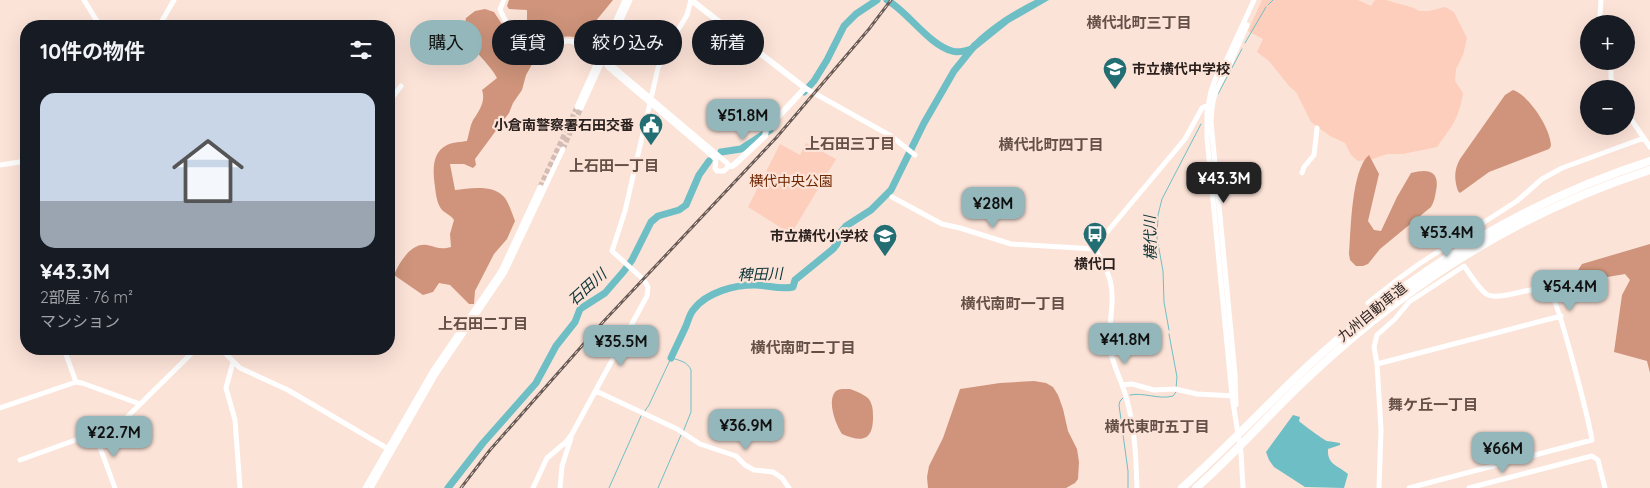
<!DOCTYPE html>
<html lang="ja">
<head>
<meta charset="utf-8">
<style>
	:root { --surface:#171b24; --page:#242831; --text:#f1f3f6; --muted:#9ea1a6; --accent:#94b7bb }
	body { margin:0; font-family:Quicksand,"Noto Sans JP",sans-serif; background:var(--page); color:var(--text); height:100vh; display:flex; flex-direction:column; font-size:19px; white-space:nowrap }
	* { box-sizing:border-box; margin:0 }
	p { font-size:16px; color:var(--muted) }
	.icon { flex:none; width:28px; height:28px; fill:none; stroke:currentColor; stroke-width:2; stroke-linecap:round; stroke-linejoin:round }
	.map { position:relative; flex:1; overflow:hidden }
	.sheet { position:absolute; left:20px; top:20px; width:375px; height:335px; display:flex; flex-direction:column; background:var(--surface); border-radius:20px; box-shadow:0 5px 20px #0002 }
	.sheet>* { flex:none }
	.top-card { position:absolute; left:410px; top:20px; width:475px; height:45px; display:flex; gap:10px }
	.controls { position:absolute; left:1580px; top:15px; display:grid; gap:10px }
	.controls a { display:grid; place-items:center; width:55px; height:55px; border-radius:50%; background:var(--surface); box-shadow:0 5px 20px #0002; font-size:25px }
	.price { position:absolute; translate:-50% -42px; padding:0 11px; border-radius:10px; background:var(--accent); color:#111; font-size:16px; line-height:32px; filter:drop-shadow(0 1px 2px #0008) }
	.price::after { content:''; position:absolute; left:50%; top:30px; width:15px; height:11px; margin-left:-8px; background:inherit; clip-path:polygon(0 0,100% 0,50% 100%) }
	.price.current { background:#222; color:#fff }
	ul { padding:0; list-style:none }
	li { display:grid; align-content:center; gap:10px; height:265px; padding:0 20px }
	li span { display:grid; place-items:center; height:155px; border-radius:15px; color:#555 }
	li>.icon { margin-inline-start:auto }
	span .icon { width:90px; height:90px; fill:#fffc; stroke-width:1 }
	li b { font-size:21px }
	h2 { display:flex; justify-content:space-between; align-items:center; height:60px; padding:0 20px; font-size:21px }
	.chip { padding:0 18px; border-radius:22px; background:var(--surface); box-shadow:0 5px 20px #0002; font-size:18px; line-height:45px }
	.chip.current { background:var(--accent); color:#111 }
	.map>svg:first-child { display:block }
	.green { fill:#fdcebb }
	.forest { fill:#cf947b }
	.water { fill:#6ebfc5 }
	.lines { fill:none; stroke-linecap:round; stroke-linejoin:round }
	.stream { stroke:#6ebfc5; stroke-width:1 }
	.river { stroke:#6ebfc5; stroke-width:7 }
	.minor-tunnel { stroke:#d2bcb3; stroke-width:5; stroke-dasharray:5 2.5; stroke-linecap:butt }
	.minor { stroke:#fff; stroke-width:5 }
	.major { stroke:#fff; stroke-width:6 }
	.highway { stroke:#fff; stroke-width:8 }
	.rail-casing { stroke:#695b56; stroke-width:3 }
	.rail { stroke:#fce3d8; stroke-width:1; stroke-dasharray:4; stroke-linecap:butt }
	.labels { text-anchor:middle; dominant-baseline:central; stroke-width:4.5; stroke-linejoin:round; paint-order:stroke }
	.poi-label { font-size:14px; font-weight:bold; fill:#2a211e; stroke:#fce3d8; text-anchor:end }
	.park-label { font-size:14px; fill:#6e2700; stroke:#fce3d8 }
	.street-label { font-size:14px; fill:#2a211e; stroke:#fce3d8 }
	.neighbourhood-label { font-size:15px; font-weight:bold; fill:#655047; stroke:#fce3d8 }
	.water-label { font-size:15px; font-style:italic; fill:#0b3437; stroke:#fce3d8 }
</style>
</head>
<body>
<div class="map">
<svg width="1650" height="488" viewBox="0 0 1650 488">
	<rect width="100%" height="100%" fill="#fce3d8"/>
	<path class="green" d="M1262,0H1358L1371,6L1375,0H1386L1414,8L1419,11H1429L1445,7L1454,12L1467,38L1463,55L1456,69L1455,81L1463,93C1459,119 1452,126 1437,147L1403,154H1387L1370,160L1358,161L1351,155L1345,143L1330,136L1311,122L1296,92L1289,86L1269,61L1257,52L1263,39L1248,31Z
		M806,143L836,159L791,234L748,207L780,144L800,155Z"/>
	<path class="forest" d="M509,0H613L595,22L587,40C560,32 562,39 538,46L527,39L523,31L527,21V10L509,9L507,6Z
		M485,9L494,12L513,41L509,53L518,56H533L535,59L526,75L522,90L513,103L509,113L475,159L476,165L473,168L464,164H450L455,190C470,188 495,184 505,198C509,204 512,213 515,221L507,239L494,254L475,291L474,304H469L450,285L439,283L433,292L423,295L394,275C399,263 411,242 427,245C436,247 441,250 451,247L450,234L454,220C451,215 446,214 442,210C437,204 436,195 435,187C433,172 431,153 447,145C453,142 461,142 467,141C469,134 470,126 473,120C479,111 486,101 482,90L497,78C490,64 469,47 465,34C464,29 465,23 466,18L475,11Z
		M1513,90C1529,95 1551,129 1551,146L1549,149L1489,172L1460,193L1458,191C1454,179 1454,170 1460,159L1505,95Z
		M1369,155L1379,174L1368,221L1374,230L1381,231L1397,197L1411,173C1429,168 1440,171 1436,191C1435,197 1434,202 1431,207L1380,249L1368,264L1363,266H1356L1350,260L1349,254C1351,231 1351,170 1369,155Z
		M1650,244V373L1647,361L1614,352L1622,295L1630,280L1625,274L1584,281L1577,277L1578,270L1582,264Z
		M1034,381L1046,383L1053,387L1058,395L1063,409L1068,431L1077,449L1079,462L1078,479L1075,483L1066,488H928L927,477L929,466L943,438L960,389L1000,383Z
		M850,389C856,391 863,394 868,398C873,404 873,411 873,417C873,442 861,442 842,434C836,425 827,402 835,392C838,388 846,389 850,389Z"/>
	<path class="water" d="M1035,0H1049L1009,23L973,52L968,51L967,49C986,28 1009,13 1035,0Z
		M1293,415L1300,417L1299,421C1302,424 1324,440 1327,441C1332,442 1336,442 1340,443V445L1328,449C1327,465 1338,465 1348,474L1344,488L1305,487L1274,467L1269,460L1266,452Z"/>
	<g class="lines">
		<path class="stream" d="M1268,5L1273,0
			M1245,43L1266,7
			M1218,94L1242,49
			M1169,330L1164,302L1163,271L1157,238L1158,215L1162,199L1201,124
			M1169,334L1177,377L1176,388
			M1130,395C1144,392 1159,400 1173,396L1176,392
			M1123,398L1120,401L1119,405L1128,471V488
			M644,412L649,405L671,358C679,360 688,362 691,370V412L683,432
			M609,488L641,416
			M658,488L681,435"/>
		<path class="river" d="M887,0C908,12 928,44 952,51C958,53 965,51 971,49
			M804,92L814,81L827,60L844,26L856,14L877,0
			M721,152L741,149L770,130
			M671,358C676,347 681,337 686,326C688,321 690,313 694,309C707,292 735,285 754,285C768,285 780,290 793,287L795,280L833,249L837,244L841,232L846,226L871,210L891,190L924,123L954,71L975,45
			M448,488L483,443L536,383L556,346L575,322L580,309L605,293L624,271L632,260L651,222L658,216L679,210L686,205L699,175L709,161"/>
		<path class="minor-tunnel" d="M563,149L581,108
			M540,187L577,107"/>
		<path class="minor" d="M84,0L100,26
			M504,0L500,9C504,22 530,58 545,52C556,48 560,38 574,42L610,64L727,163L728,167L724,171H717L715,168L716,159L608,67L603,59
			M1601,0L1600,15L1602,24
			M159,26L174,0
			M1611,61V78L1615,89
			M805,88L891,136L915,155
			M389,102L401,86
			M577,107L625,0
			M581,108L630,0
			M1626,112L1650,147
			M0,165L26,161
			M1302,173L1304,167L1314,155L1317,128
			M892,197L942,224L960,228L1011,244L1095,249
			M1095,249C1101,259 1107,269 1110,280C1116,302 1107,327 1110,349C1113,366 1122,381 1126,397C1135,427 1136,457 1137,488
			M1095,249L1102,238L1185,139L1202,108L1208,105
			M1368,303L1397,280L1419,264L1517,201L1542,179L1562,168L1644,138
			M64,349L76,382
			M221,349L240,368L288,390L390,450
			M233,362L226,388L235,420L240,488
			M1377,364L1561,316
			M1122,385L1132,384L1154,390L1175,389L1197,394L1235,396
			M596,391L677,429L700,444L736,456L745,465L754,470L773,472L782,478L789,488
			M1236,405L1235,374L1211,122C1212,92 1218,87 1231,62C1236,50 1242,37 1247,25
			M0,408L76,382L82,383L140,404
			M95,434L115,488
			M20,460L120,424L196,349
			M365,488L432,372L501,271L540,187
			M371,488L436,374L505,272L563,149
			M533,488L547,458L566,442L572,434L647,296L648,287L644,280L612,251L625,211L658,68L666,50L687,15L691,0
			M560,488L562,466L571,438
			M1243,488L1241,453L1232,396L1207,138V112L1211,91L1216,77L1226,61L1254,0
			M1379,488L1381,430L1377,364L1374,347L1377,335L1395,319L1409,302L1464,266C1470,274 1480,291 1488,295C1503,301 1537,283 1549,291C1558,297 1589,422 1592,440L1409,488
			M1469,488L1592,456L1598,460L1605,488"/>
		<path class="major" d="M691,0L805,88L766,130L765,136L735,164L732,166H728"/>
		<path class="highway" d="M1182,488C1226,449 1266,405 1309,365C1408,274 1522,202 1650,161
			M1196,488C1238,451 1274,408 1315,371C1414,279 1521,212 1650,170"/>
		<defs>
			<path id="rail" d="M461,488L490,450L603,322L776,138L869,29L891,0"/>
		</defs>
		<use href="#rail" class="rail-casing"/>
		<use href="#rail" class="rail"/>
	</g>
	<defs>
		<symbol id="school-pin" viewBox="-11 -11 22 30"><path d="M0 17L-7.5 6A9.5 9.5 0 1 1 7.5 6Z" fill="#236e73" stroke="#fce3d8"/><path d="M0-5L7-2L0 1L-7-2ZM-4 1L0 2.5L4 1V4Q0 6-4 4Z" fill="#fff"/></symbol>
		<symbol id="civic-pin" viewBox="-11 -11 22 30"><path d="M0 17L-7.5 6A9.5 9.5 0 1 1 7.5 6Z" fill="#236e73" stroke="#fce3d8"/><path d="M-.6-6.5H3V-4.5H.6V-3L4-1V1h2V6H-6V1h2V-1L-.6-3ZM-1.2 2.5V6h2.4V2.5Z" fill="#fff"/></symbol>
		<symbol id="bus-pin" viewBox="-11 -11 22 30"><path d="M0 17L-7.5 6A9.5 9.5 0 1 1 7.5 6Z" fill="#236e73" stroke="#fce3d8"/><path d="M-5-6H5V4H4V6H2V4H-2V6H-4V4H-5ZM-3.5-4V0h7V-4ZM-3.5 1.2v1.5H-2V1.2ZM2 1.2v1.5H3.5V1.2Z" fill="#fff"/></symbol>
	</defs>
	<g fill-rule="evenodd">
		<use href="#school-pin" x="1101" y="55" width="28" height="38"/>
		<use href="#civic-pin" x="637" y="111" width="28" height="38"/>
		<use href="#bus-pin" x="1081" y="220" width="28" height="38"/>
		<use href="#school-pin" x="871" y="222" width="28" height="38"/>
	</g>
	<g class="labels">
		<g class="poi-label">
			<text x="1132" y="69" text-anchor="start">市立横代中学校</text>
			<text x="634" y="125">小倉南警察署石田交番</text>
			<text x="868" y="236">市立横代小学校</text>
			<text x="1095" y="264" text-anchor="middle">横代口</text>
		</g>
		<g class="park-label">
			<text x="791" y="181">横代中央公園</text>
		</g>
		<g class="street-label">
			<text transform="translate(1372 312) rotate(-39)">九州自動車道</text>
		</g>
		<g class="neighbourhood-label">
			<text x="1139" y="22">横代北町三丁目</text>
			<text x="850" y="143">上石田三丁目</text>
			<text x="1051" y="144">横代北町四丁目</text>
			<text x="614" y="165">上石田一丁目</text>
			<text x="1013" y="303">横代南町一丁目</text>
			<text x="483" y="323">上石田二丁目</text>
			<text x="803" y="347">横代南町二丁目</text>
			<text x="1433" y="404">舞ケ丘一丁目</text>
			<text x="1157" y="426">横代東町五丁目</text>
		</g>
		<g class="water-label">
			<text transform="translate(1150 238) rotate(-91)">横代川</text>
			<text transform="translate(760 274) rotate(-2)">稗田川</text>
			<text transform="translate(587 287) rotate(-42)">石田川</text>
		</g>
	</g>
</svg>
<div class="controls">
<a>+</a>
<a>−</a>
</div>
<b class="price" style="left:743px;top:141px">¥51.8M</b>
<b class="price current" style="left:1224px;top:204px">¥43.3M</b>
<b class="price" style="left:993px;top:229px">¥28M</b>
<b class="price" style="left:1447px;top:258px">¥53.4M</b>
<b class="price" style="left:1570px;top:312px">¥54.4M</b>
<b class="price" style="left:1125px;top:365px">¥41.8M</b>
<b class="price" style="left:621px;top:367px">¥35.5M</b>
<b class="price" style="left:746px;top:451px">¥36.9M</b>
<b class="price" style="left:114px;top:458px">¥22.7M</b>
<b class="price" style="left:1503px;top:474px">¥66M</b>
<div class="top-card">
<a class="chip current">購入</a>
<a class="chip">賃貸</a>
<a class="chip">絞り込み</a>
<a class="chip">新着</a>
</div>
<section class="sheet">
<h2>10件の物件<svg class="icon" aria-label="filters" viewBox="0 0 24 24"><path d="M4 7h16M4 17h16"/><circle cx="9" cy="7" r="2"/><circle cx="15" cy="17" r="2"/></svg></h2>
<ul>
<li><span style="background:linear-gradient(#c9d6e8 70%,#9aa5b1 0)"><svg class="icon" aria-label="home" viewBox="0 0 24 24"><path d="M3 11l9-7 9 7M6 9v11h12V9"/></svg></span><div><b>¥43.3M</b><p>2部屋 · 76 m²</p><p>マンション</p></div></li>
</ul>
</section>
</div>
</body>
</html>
